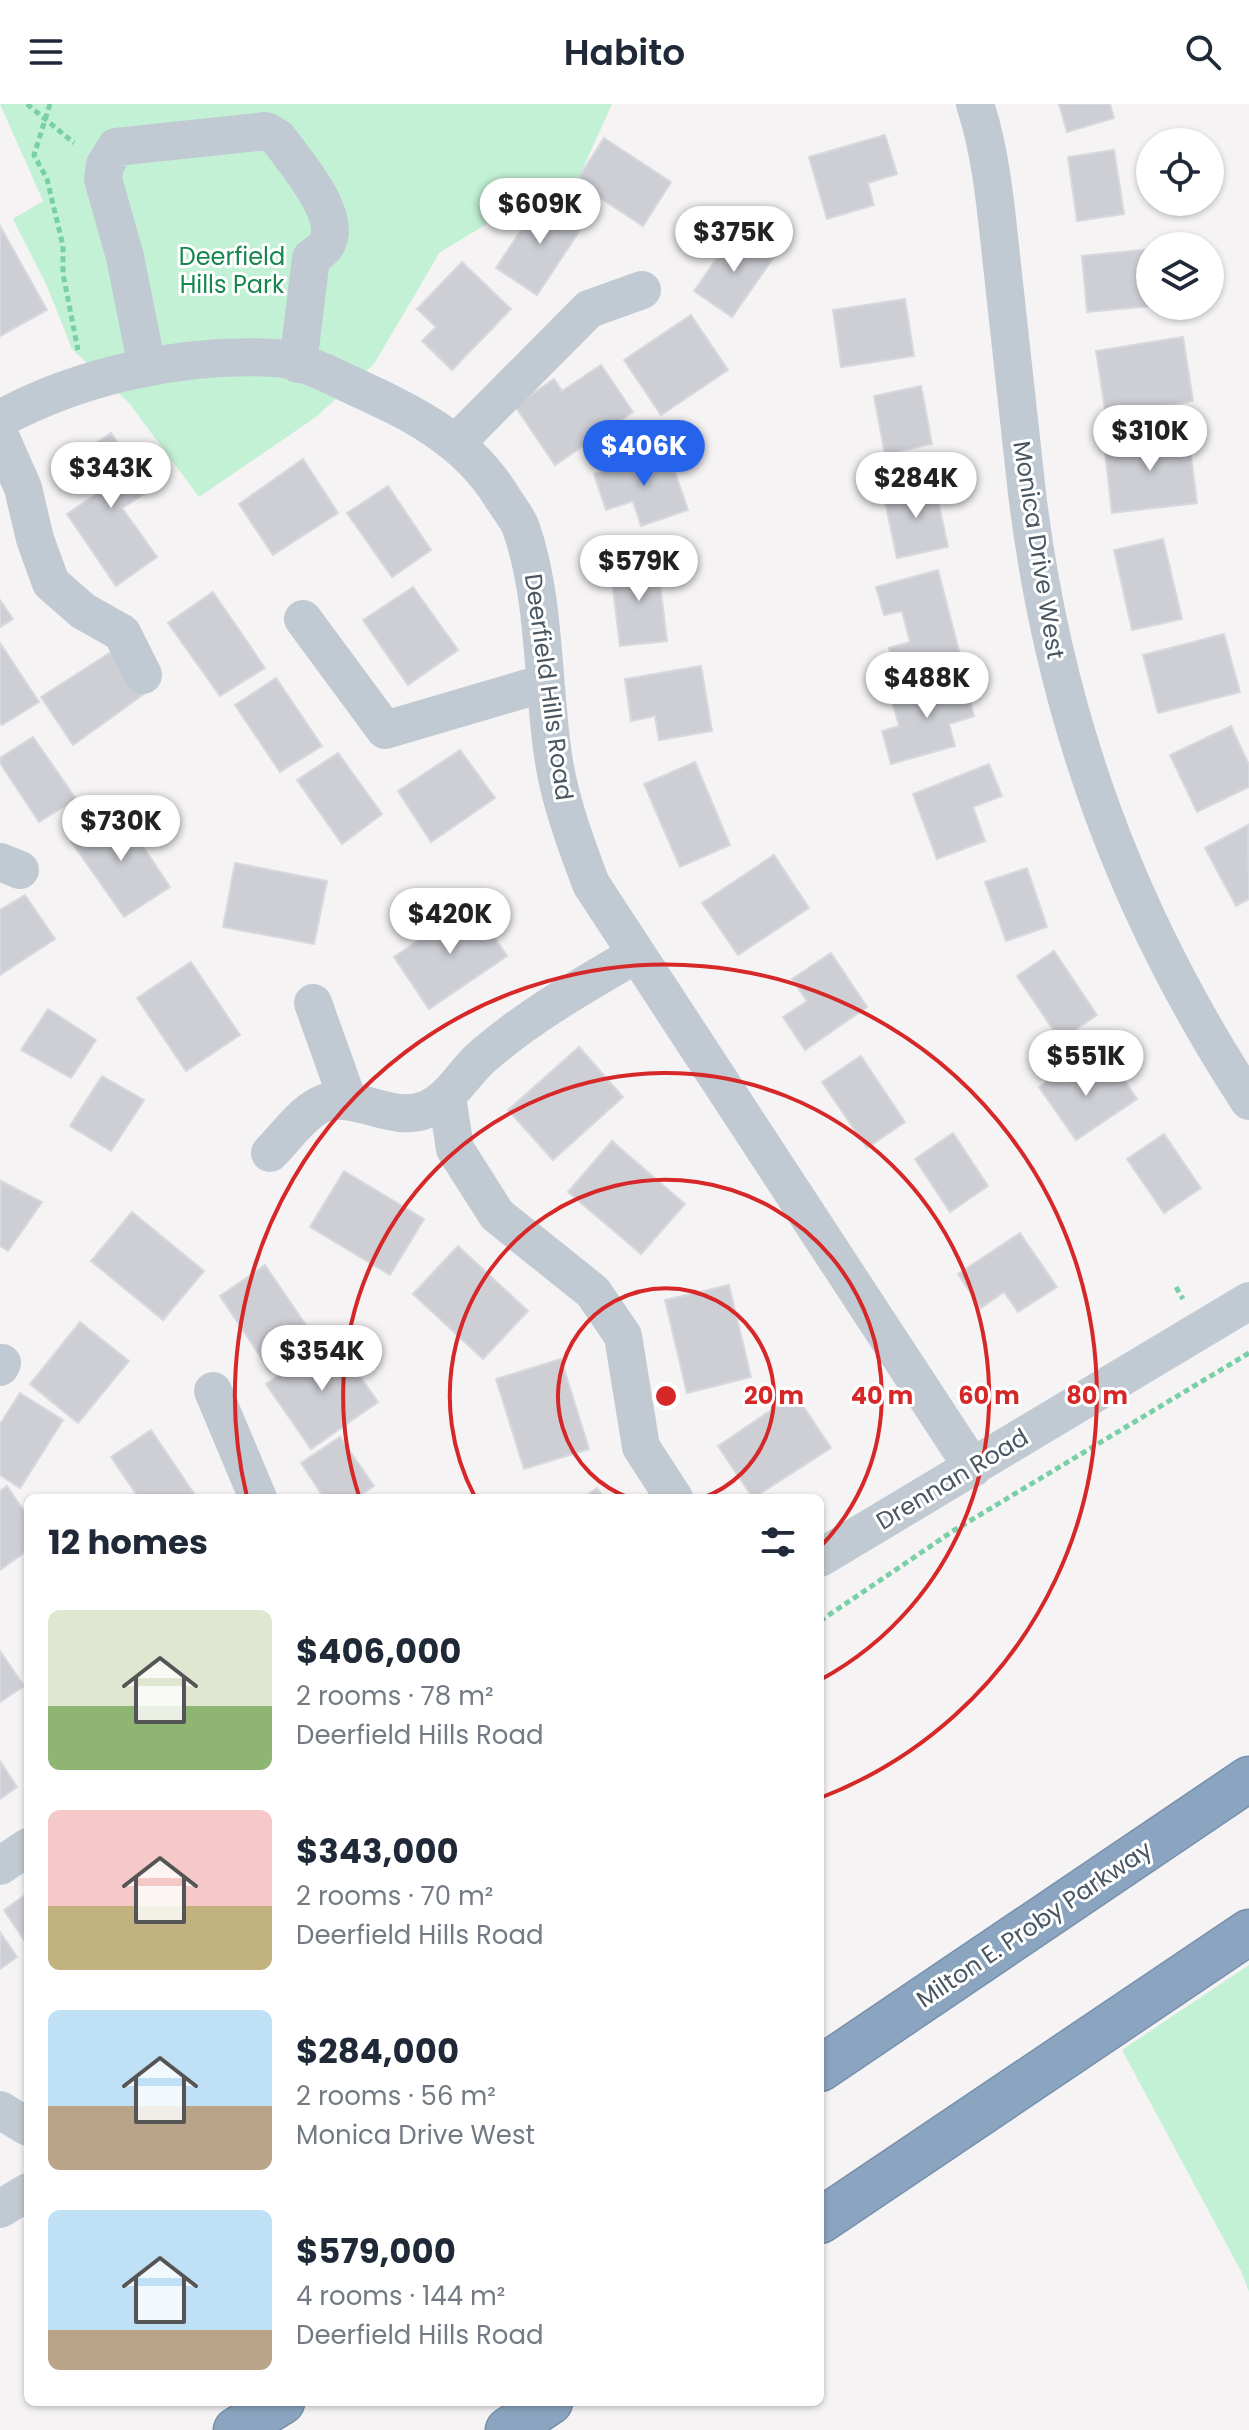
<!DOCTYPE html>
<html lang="en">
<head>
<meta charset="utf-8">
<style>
	:root { --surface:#fff; --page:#f2f2f3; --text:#1f2937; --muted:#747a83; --accent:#2563eb }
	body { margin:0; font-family:Poppins,sans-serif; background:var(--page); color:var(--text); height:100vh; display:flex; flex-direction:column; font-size:30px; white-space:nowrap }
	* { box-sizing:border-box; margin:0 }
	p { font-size:26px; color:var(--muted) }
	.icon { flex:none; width:44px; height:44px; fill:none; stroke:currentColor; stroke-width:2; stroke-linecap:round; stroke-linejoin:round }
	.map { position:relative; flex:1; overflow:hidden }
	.side { position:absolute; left:24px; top:1390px; width:800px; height:912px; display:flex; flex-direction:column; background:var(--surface); border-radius:12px; box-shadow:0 2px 6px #0004 }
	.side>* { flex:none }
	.controls { position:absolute; left:1136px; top:24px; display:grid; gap:16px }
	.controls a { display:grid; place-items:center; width:88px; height:88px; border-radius:50%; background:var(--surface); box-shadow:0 2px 6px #0004; font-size:40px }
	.price { position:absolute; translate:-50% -68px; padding:0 18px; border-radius:28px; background:#fff; color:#222; font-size:26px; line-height:52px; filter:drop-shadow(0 2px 4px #0008) }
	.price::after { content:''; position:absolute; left:50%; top:48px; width:24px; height:18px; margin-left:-12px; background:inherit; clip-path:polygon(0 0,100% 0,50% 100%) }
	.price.current { background:var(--accent); color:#fff }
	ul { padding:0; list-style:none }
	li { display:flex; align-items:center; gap:24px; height:200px; padding:0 24px }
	li span { display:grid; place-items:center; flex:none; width:224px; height:160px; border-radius:12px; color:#555 }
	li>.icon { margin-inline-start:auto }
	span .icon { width:96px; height:96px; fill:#fffc; stroke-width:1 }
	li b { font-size:34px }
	h2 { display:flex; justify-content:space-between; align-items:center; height:96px; padding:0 24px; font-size:34px }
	header { display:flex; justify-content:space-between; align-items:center; height:104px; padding:0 24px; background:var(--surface); font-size:36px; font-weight:600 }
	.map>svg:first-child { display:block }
	.green { fill:#c3f1d5 }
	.building { fill:#cdcfd5; stroke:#d7d9de; stroke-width:2 }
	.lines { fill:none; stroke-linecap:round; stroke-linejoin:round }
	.highway-casing { stroke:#7690ad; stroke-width:47 }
	.path { stroke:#7ad0a6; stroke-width:5; stroke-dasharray:6 4; stroke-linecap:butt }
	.minor { stroke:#c1cad2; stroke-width:38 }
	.highway { stroke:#8ba5c1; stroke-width:44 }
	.ring { fill:none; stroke:#d62828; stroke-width:4 }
	.labels { text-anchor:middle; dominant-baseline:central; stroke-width:6; stroke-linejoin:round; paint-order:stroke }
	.park-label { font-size:24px; fill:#17864f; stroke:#fff }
	.street-label { font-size:24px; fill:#4a5661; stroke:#fff }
	.centre { fill:#d62828; stroke:#fff; stroke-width:4 }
	.ring-label { font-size:24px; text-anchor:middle; font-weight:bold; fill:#d62828; stroke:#fff; stroke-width:6; stroke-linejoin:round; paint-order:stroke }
</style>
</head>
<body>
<header><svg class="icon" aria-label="menu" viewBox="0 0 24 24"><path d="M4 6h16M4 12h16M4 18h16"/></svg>Habito<svg class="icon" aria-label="search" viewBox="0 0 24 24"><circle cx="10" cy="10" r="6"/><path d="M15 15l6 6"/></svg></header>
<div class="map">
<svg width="1249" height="2326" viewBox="0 0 1249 2326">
	<rect width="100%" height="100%" fill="#f5f3f3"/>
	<path class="green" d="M0,0H612L570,93L540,100L527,96L440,148L374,260L316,313L199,393L129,299L72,245L47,182L13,115L43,97Z
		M1249,1861V2188L1242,2169L1122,1946Z"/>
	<path class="building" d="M1059,0H1110L1114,14L1067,28Z
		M885,31L897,70L868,79L874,101L827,115L809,53Z
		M604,34L671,78L643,122L576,78Z
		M1114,46L1124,110L1077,117L1068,53Z
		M543,93L584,120L537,191L496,164Z
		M0,122L47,206L0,232Z
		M736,127L774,153L732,213L694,187Z
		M1150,145V202H1153L1087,208L1082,152Z
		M462,158L511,205L452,266L422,237L436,223L417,205Z
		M905,195L914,252L841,263L833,206Z
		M691,211L728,266L661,311L624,256Z
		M1183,233L1193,297L1106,311L1096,247Z
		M601,261L633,308L555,361L515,302L554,275L562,287Z
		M921,282L932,340L885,350L874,292Z
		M111,329L149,387L122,404L157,453L116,482L67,410L95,391L71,356Z
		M1188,329L1197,399L1112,409L1104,339Z
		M667,345L688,406L641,422L633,397L606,406L594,370Z
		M303,355L338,409L273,451L239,400Z
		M934,377L948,443L897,454L883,388Z
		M388,382L431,446L392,473L347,409Z
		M1163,435L1182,515L1132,526L1114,446Z
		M657,455L667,537L620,542L610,461Z
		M938,466L960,551L895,568L889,544L910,538L902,507L884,511L876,483Z
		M413,483L458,546L408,581L363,516Z
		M213,488L265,564L220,592L168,519Z
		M0,496L13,515L0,523Z
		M1224,530L1240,588L1158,609L1143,551Z
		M0,539L39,598L2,621L0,619Z
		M114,546L144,590L73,641L41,593Z
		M701,562L712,627L659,636L655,612L631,617L625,575Z
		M963,573L974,612L949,620L955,642L891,660L882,627L899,622L891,594Z
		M276,574L322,642L280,668L235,601Z
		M1231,622L1249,661V683L1197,708L1170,651Z
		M33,633L76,695L39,718L0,659V654Z
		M460,646L495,694L431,738L398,687Z
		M338,649L382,710L342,740L297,676Z
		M695,658L730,741L680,763L644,680Z
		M989,660L1002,692L973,703L985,737L937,755L913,690Z
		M118,705L170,783L124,813L71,737Z
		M1248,721L1249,795L1236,802L1205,744Z
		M774,751L809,804L738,851L702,799Z
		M235,759L327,777L314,840L223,823Z
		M1027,764L1047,823L1006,837L985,778Z
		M25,791L55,835L0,871V806Z
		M472,800L507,852L429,905L394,853Z
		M1054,847L1097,911L1060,936L1017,872Z
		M831,849L867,903L805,946L783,913L807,897L792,875Z
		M191,858L240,931L186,967L137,894Z
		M48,905L96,936L71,974L21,946Z
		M579,943L623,993L553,1056L508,1006Z
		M861,952L905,1018L867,1044L822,978Z
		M1080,955L1095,978L1116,964L1137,995L1076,1036L1039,983Z
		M102,972L144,996L111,1047L70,1022Z
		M953,1029L988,1082L950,1108L915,1055Z
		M1164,1030L1201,1084L1164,1109L1127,1055Z
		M612,1037L685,1100L641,1150L568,1088Z
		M344,1067L424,1115L390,1171L310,1123Z
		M1,1077L42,1098L8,1147L0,1142Z
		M132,1108L204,1167L163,1216L91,1157Z
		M1020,1129L1057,1183L1018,1208L1004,1188L981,1204L958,1170Z
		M458,1142L528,1207L483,1255L413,1190Z
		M265,1161L316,1236L270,1267L220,1192Z
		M729,1181L751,1273L687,1289L665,1196Z
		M80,1218L129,1257L78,1319L30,1280Z
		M333,1234L378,1298L311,1345L266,1280Z
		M561,1255L589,1345L524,1365L496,1275Z
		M20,1289L63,1316L20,1384L0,1371V1320Z
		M795,1290L831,1344L753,1394L718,1342Z
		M151,1326L197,1394H139L111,1353Z
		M340,1333L374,1382L356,1394H324L301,1359Z
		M7,1382L28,1413V1446L0,1466V1387Z
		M597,1384L604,1394H583Z
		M0,1547L24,1582L0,1598Z
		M0,1657L17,1683L0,1695Z
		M28,1789V1842L4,1806Z
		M0,1828L17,1853L0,1865Z"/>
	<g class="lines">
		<defs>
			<path id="highway" d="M820,1965L1249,1675
				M820,2117L1249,1828
				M236,2326L282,2298
				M508,2326L550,2298"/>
		</defs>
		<use href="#highway" class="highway-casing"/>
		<path class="path" d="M27,0L74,39
			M50,0L34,51L47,75L63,142V170L78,246
			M1176,1183L1183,1195
			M820,1517L953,1427L1249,1249"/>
		<path class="minor" d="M975,0C992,52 996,107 1002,161C1010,237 1018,313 1027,389C1054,612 1126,809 1249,997
			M147,263L125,153L103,75L105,61L116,43L266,27L278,34C295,58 344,112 326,141C323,146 315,151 311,154L298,260
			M0,315C81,271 184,249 275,254C299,255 328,270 349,280C410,308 466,334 502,393C508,403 517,413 521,424C546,495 542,583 554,658C561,700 576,740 591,780L973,1364
			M0,332L23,384L35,435L51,479L83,507L122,529L143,571
			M456,339L589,205L642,186
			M303,515L385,626L545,579
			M0,758L20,766
			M313,899L348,997
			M447,993L455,1045L497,1111L593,1188L623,1232L641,1343L674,1394
			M270,1049C284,1035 301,1011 318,1002C351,984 390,1020 425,1006C452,995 462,970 483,952C529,912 582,882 635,851
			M0,1263L2,1259
			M213,1287L258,1394
			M820,1454L1249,1197
			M0,1762L28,1743
			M0,2006L28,2023
			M0,2105L28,2088"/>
		<use href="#highway" class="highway"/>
	</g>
	<g class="ring">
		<path d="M630 1394A108 108 0 1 1 702 1394"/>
		<path d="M475 1393A216 216 0 1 1 820 1443"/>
		<path d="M359 1392A323 323 0 1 1 820 1576"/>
		<path d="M247 1393A431 431 0 1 1 820 1694"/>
	</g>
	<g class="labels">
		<g class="park-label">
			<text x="232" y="152">Deerfield<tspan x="232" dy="28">Hills Park</tspan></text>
		</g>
		<g class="street-label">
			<text transform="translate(1039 446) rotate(81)">Monica Drive West</text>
			<text transform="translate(549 583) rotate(82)">Deerfield Hills Road</text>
			<text transform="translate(952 1375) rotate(-31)">Drennan Road</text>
			<text transform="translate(1034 1820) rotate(-34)">Milton E. Proby Parkway</text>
		</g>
	</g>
	<circle cx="666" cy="1292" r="12" class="centre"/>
	<g class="ring-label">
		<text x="774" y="1300">20 m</text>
		<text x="882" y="1300">40 m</text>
		<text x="989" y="1300">60 m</text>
		<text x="1097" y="1300">80 m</text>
	</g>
</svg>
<div class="controls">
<a><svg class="icon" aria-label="locate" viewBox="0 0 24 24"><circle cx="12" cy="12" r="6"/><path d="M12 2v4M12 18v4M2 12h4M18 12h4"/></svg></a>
<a><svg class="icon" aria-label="layers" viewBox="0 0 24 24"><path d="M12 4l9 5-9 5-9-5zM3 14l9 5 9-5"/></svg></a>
</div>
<b class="price" style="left:540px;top:142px">$609K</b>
<b class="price" style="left:734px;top:170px">$375K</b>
<b class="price" style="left:1150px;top:369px">$310K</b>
<b class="price current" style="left:644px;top:384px">$406K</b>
<b class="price" style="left:111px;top:406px">$343K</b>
<b class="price" style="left:916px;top:416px">$284K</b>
<b class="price" style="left:639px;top:499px">$579K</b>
<b class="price" style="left:927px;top:616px">$488K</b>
<b class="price" style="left:121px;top:759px">$730K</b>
<b class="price" style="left:450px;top:852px">$420K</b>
<b class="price" style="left:1086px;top:994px">$551K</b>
<b class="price" style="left:322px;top:1289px">$354K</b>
<section class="side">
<h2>12 homes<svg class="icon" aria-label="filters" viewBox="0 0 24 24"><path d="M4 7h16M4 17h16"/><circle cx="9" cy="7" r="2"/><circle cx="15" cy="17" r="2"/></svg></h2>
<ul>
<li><span style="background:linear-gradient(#dfe7d0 60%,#8fb573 0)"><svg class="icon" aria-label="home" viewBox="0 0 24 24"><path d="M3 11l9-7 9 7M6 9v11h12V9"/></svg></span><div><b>$406,000</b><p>2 rooms · 78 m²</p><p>Deerfield Hills Road</p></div></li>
<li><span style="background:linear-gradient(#f6c9c9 60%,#c2b280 0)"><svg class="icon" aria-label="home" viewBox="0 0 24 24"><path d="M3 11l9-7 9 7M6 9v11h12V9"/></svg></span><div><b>$343,000</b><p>2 rooms · 70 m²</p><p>Deerfield Hills Road</p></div></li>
<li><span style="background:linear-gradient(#bfe0f5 60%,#b9a48a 0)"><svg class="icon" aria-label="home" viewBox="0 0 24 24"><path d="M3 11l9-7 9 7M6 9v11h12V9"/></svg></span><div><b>$284,000</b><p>2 rooms · 56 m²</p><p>Monica Drive West</p></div></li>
<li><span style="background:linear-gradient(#bfe0f5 75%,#b9a48a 0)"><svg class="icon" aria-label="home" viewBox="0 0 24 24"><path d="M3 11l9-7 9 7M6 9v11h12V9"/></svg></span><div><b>$579,000</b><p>4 rooms · 144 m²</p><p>Deerfield Hills Road</p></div></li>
</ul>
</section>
</div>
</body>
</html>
